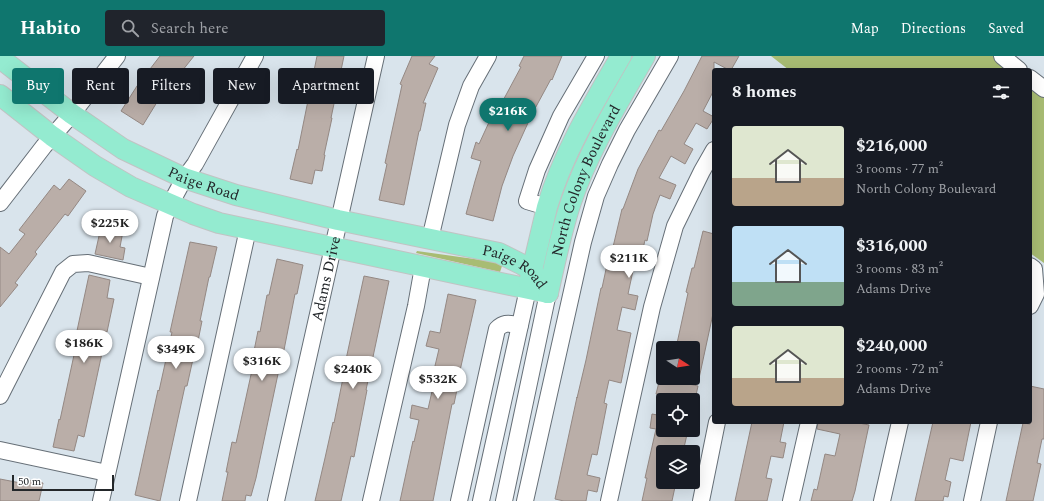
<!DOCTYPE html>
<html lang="en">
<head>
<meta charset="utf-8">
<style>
	:root { --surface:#171b24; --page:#20242c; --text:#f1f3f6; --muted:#9ea1a6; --accent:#0f766e }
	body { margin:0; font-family:Spectral,serif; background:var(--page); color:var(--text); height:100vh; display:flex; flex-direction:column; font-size:15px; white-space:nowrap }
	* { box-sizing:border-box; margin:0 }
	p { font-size:13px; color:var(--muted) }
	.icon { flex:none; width:22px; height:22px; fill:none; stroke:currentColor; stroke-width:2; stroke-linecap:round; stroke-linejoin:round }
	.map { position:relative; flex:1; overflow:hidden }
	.sheet { position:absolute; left:712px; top:12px; width:320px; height:356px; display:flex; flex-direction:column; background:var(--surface); border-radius:4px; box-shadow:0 4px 16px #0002 }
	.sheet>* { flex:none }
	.guide { position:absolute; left:12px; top:12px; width:380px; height:36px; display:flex; gap:8px }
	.needle { width:26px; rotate:102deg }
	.fabs { position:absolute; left:656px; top:285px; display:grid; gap:8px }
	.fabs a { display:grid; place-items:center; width:44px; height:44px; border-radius:4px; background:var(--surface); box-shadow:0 4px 16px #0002; font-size:20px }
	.scale { position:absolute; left:12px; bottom:10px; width:102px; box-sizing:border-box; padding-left:4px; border:2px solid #23272a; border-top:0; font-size:11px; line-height:14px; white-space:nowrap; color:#23272a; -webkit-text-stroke:3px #fff; paint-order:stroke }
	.price { position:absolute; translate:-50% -34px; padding:0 9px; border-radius:14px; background:#fff; color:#222; font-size:13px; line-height:26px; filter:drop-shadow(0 1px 2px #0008) }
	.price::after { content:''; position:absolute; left:50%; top:24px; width:12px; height:9px; margin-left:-6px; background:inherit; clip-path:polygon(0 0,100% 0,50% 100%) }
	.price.on { background:var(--accent); color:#fff }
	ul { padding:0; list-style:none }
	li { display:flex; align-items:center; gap:12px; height:100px; padding:0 20px }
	li span { display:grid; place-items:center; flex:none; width:112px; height:80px; border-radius:4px; color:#555 }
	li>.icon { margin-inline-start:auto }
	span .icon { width:48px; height:48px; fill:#fffc; stroke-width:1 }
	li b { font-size:17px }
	h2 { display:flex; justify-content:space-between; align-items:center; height:48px; padding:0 20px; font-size:17px }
	.chip { padding:0 14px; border-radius:4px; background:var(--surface); box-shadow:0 4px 16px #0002; font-size:14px; line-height:36px }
	.chip.on { background:var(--accent); color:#fff }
	header { display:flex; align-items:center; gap:24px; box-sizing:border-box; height:56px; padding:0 20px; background:var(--accent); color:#fff }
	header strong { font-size:19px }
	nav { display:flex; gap:22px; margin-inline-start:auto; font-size:14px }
	.search { width:280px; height:36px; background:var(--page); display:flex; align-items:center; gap:10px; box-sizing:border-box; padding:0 14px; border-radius:4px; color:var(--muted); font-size:15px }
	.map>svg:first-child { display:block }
	.green { fill:#a8bc73 }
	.building { fill:#baaea8; stroke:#948883 }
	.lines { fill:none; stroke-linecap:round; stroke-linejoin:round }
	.minor-casing { stroke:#666f77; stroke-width:18 }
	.major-casing { stroke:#c1c3c3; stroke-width:22 }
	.minor { stroke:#fff; stroke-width:16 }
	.major { stroke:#94ebd0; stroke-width:20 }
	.labels { text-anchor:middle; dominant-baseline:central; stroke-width:3; stroke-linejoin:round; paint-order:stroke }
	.street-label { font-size:15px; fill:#23272a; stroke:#fff }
</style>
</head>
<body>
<header>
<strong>Habito</strong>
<div class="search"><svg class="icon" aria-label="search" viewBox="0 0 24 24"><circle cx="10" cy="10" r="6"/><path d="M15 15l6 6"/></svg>Search here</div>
<nav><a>Map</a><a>Directions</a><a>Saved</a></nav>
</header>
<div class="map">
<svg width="1044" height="445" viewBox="0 0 1044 445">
	<rect width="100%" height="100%" fill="#d9e4ec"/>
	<path class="green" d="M771,0H998L1015,14H789Z
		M1030,25L1044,36V207L1030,197Z
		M417,195L503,207L500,216L416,197Z"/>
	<path class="building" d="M160,0H194L182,15L189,20L171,45L162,38L143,69L121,55L137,30Z
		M317,0H344L331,62H332L324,99H325L322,115L315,114L312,128L290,123L297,93L298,94Z
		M412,0H435L429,8L438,12L423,47H426L420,75H419L404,149L379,144L387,108L385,107L402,29L400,28Z
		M524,0H562L552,24L551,23L532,58L513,100L502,130L493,165L466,158L475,125L481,105L471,102L476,86L479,88L496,51L499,52L521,11L519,10Z
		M702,0H739L731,14H729L714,6V34L703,55L714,61V62L707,73L696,67L684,88L693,93L685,108L671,100L659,122L676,129L670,143L660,139L653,158L647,185L645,184L639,211L634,210L628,238L638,240L635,254L622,251L617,274L631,277L621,327L609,324L604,347L607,348L597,399L592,398L587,419L600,422L597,436L588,434L586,445H564L555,443L577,341V342L586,304L601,232H602L611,190L613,191L622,153H623L638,113L659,74L661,75L684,35Z
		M69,123L86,135L68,160L65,158L35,196L37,198L15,227L18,229L0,251V191L9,198L25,178L19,174L54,129L60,134Z
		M101,171L123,175L120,191L125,192L123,204L95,198Z
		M703,175L714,178V253L698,327H693V292H676L688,237L686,236L692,212H694Z
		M190,186L217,191L210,221H209L200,265H202L196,295L195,294L187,330H185L160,445L135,439L158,334L159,335L172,276H170Z
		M277,203L303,209L297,238H295L283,299H282L256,422L251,440L246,439L245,445H222L228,416H226L232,386L236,387L254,305H252L258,275L260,276L267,239H269Z
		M89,219L110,224L107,242L114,243L107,276L99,275L95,296L102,297L84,381L78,379L74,395L53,391L59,363L60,364L77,285L75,284Z
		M364,220L389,225L366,334H367L354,401L351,400L341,445H315L325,402L333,366L334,367L343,322H342Z
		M448,238L476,244L459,319H460L454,348H452L433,445H400L413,385L414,386L419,364L410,362L412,349L428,353L433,331L419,328L422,311L434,314L439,293L426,290L430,275L440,277Z
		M660,322L698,330L695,344H671L672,341L656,338Z
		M1030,330L1044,333V383H1042L1037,407L1041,408L1033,445H1006L1023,367L1030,368Z
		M652,358L663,360V374H688L683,396L663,391V426H676L672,445H642L647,422H645L656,373L650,372Z
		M752,366H784L780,386L786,387L783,402L771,400L766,422L772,423L767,445H735Z
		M818,366H854L869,369L855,435L852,445H811L814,433L817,434L825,398L835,400L840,378L817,373Z
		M933,366H971L963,405L950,402L945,424L951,426L948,441L944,440L943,445H915Z
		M0,423L26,428L27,424L43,427L39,445H0Z"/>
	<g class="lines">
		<defs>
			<g id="minor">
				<path d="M1002,0L1019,14"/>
				<path d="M1030,22L1044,33"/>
				<path d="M0,147L44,90L72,58L117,0"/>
				<path d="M547,151L527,145L537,114L561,60L596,0"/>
				<path d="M430,183L457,69L471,30L488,0"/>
				<path d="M1030,210L1034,213L1036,238L1030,250"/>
				<path d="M0,340L63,216L73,208L88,207L151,221"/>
				<path d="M0,394L107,417"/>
				<path d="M101,445L165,160C173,142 182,124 195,108L255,0"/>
				<path d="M188,445L248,173"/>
				<path id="s1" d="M276,445L376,0"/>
				<path d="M371,445L416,250L423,211"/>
				<path d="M459,445L497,273C505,265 510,268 520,269"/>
				<path d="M481,445L528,233"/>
				<path d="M504,445L548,237"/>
				<path d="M525,445L583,186L596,140L610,108L627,74L670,0"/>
				<path d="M609,445L652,251L675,170L702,115L714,94"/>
				<path d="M701,445L717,366"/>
				<path d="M791,445L809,366"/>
				<path d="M882,445L900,366"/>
				<path d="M972,445L989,366"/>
			</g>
			<g id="major">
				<path id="s2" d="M0,2L72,58L123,93L184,122L236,139L338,164L499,197L523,209L532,215L548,237"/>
				<path d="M0,39L52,80L95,110L131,131L193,158L219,167L548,237"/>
				<path d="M529,227L547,151C563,97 593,48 621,0"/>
				<path id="s3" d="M548,237C555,207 561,176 571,146C589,94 618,47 645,0"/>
			</g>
		</defs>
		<use href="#minor" class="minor-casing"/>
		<use href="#major" class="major-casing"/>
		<use href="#minor" class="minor"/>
		<use href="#major" class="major"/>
	</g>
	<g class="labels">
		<g class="street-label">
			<text stroke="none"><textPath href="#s3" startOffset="119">North Colony Boulevard</textPath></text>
			<text stroke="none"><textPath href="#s2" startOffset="241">Paige Road</textPath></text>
			<text stroke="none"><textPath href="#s2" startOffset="565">Paige Road</textPath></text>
			<text stroke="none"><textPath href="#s1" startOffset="228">Adams Drive</textPath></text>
		</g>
	</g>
</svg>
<div class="fabs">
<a><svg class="needle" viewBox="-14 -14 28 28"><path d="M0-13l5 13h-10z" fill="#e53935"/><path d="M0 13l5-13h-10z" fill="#9ea1a6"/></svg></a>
<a><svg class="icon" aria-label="locate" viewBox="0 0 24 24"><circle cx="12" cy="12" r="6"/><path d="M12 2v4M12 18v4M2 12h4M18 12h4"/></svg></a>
<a><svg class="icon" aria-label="layers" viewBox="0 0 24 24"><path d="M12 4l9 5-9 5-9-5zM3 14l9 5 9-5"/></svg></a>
</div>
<div class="scale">50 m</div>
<b class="price on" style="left:508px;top:76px">$216K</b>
<b class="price" style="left:110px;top:188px">$225K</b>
<b class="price" style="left:629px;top:223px">$211K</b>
<b class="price" style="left:84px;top:308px">$186K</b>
<b class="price" style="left:176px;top:314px">$349K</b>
<b class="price" style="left:262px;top:326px">$316K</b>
<b class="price" style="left:353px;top:334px">$240K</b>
<b class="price" style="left:438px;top:344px">$532K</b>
<div class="guide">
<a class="chip on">Buy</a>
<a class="chip">Rent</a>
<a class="chip">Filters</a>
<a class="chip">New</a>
<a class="chip">Apartment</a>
</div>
<section class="sheet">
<h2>8 homes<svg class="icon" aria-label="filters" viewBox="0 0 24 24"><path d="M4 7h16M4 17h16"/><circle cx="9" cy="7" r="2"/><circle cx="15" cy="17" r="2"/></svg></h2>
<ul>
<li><span style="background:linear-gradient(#dfe7d0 65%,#b9a48a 0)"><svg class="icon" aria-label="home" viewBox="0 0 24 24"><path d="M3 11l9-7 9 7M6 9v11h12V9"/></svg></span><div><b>$216,000</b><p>3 rooms · 77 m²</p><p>North Colony Boulevard</p></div></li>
<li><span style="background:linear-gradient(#bfe0f5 70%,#7fa58c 0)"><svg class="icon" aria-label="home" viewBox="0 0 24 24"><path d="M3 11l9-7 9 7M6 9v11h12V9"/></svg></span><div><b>$316,000</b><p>3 rooms · 83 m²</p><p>Adams Drive</p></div></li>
<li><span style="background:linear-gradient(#dfe7d0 65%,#b9a48a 0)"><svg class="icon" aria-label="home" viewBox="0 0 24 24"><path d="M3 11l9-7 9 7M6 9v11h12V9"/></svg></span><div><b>$240,000</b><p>2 rooms · 72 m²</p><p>Adams Drive</p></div></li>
</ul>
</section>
</div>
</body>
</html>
